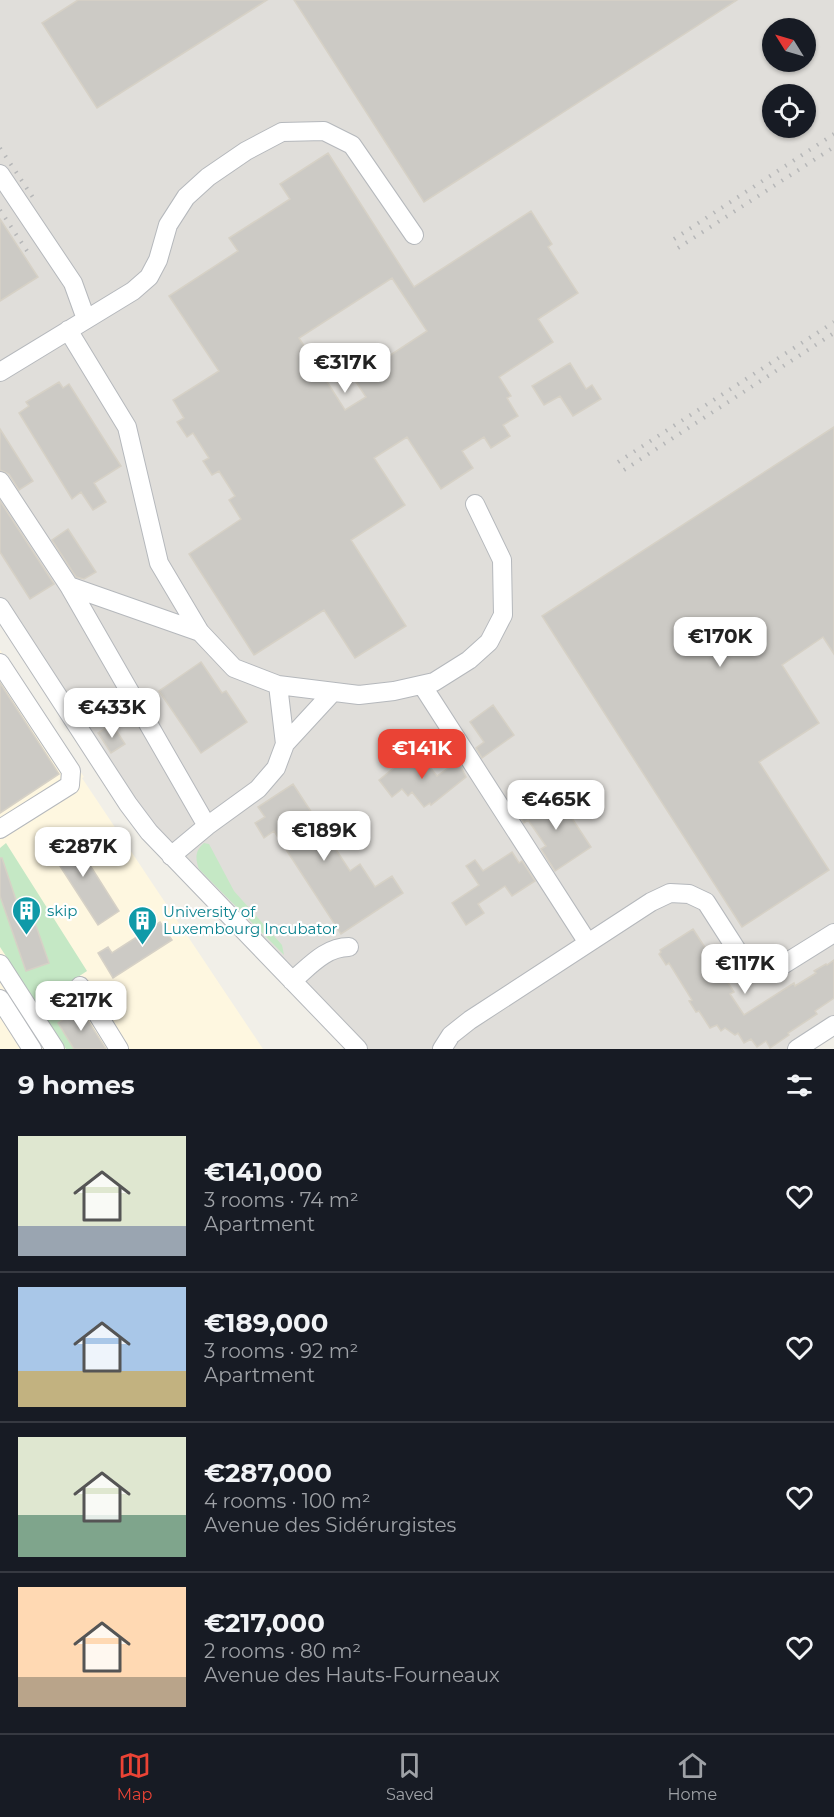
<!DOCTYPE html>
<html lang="en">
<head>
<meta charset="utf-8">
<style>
	:root { --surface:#171b24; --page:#242831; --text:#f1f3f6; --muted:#9ea1a6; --line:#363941; --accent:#ea4335 }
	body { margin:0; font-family:Montserrat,sans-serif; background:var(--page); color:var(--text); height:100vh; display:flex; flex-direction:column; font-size:22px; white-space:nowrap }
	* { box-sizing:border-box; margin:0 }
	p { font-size:20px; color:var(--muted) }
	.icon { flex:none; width:33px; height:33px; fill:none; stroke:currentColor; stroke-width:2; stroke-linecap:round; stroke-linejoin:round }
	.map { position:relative; height:1049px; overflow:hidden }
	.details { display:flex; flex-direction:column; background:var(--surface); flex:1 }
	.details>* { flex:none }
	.needle { width:39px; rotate:307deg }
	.buttons { position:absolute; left:762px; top:18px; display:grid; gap:12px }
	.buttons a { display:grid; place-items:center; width:54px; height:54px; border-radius:50%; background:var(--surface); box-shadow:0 2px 4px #0004; font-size:30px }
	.price { position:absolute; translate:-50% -51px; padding:0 14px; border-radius:12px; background:#fff; color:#222; font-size:20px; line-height:39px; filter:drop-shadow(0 2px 3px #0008) }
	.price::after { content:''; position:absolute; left:50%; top:36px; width:18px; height:14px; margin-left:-9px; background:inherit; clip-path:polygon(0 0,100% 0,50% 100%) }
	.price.on { background:var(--accent); color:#fff }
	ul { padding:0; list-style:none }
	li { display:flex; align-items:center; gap:18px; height:150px; padding:0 18px }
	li+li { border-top:2px solid var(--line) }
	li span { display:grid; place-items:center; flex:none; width:168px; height:120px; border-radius:0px; color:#555 }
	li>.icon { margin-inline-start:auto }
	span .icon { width:72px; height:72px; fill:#fffc; stroke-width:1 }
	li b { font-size:26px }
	h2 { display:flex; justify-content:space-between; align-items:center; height:72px; padding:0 18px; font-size:26px }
	.tab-bar { display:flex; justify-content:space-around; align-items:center; height:84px; border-top:2px solid var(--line); background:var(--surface); font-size:16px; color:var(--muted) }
	.tab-bar a { display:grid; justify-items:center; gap:3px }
	.tab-bar .on { color:var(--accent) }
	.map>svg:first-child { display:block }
	.commercial { fill:#fef7e0 }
	.industrial { fill:#e0deda; fill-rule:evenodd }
	.green { fill:#c5e8c5 }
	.building { fill:#cccac5; stroke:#d6d1c6; stroke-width:1.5; fill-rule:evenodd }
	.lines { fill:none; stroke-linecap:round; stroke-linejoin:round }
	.minor-casing { stroke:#b5b8bc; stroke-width:20 }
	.minor { stroke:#fff; stroke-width:18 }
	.rail { stroke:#b6b7b8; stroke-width:4; stroke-dasharray:1.5 8; stroke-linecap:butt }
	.labels { text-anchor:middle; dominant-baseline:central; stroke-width:4.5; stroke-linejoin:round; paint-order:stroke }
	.culture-label { font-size:15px; fill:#0d838f; stroke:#fff; text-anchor:start }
</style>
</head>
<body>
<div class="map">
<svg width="834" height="1049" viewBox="0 0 834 1049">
	<rect width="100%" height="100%" fill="#f1efe8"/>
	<path class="commercial" d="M0,650L84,777L82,778L263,1049H0Z"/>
	<path class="industrial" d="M0,0H834V1034L811,1049H346L142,838L0,621ZM772,28H806V62H772ZM772,94H806V128H772Z"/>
	<path class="green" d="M6,843L87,971L37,1004L0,947V848Z
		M204,843L209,844L234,891L282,945L284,955L199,869C195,858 195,851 204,843Z
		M70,988L82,1007L58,1023L74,1049H66L39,1008Z"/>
	<path class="building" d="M78,0H267L97,108L42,23Z
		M294,0H737L424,202Z
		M328,153L414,287L531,211L552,244L548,247L578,293L538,319L553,342L499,377L511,396L507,398L518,416L503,425L510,436L491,448L484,437L462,451L473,468L441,489L407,437L374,458L405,505L351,540L406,626L355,658L324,610L254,655L189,554L241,519L229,500L235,496L219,471L212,475L203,461L209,458L193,433L187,437L177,422L184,418L173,400L219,371L169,296L238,251L229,238L290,199L280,184ZM392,278L427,331L354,379L366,397L345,410L299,338Z
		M0,219L38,277L0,301Z
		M570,363L586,389L592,385L601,399L573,416L560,396L544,405L532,386Z
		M59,382L63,388L69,384L121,466L94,483L106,502L93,510L81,492L72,499L19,413L29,406L26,402Z
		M834,427V654L823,637L782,665L819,723L759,762L829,870L742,927L542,616Z
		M0,429L33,481L19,490L9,474L0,470Z
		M0,501L54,584L30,599L0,552Z
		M68,529L96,572L84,579L76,577L52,540Z
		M201,662L222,693L226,691L247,722L201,753L159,691Z
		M0,683L59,774L0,813Z
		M493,705L514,735L482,758L476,748L484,742L470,722Z
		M112,724L125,744L111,753L98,733Z
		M416,750L437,776L458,761L466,777L431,805L430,803L424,807L412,792L408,796L402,789L392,797L379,780Z
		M293,784L350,871L360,864L375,887L392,876L403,893L341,934L274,831L264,838L255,823L265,817L258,807Z
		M554,791L591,847L555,871L541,849L546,846L528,820L524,823L519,814Z
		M69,832L119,911L98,925L47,846Z
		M512,852L519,863L522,861L535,881L512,896L505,886L478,904L484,913L466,925L452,903L479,885L466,866L475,860L483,871Z
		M0,858H2L17,903L27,900L49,963L26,971L0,896Z
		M160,922L172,940L113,978L98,953L108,947L112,953Z
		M693,929L734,992L730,994L744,1015L794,983L795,986L816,973L814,971L826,964L827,965L834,960V998L815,1011L817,1014L788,1033L789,1035L770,1048L766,1041L757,1047L751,1039L744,1043L738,1033L735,1035L725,1028L721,1031L717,1025L710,1028L699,1011L696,1012L689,1001L692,1000L669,963L666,965L659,954L661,952L660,950Z
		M80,1008L106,1049H74L58,1023Z"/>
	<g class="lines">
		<defs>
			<path id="minor" d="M0,174L73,283L86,319
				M68,330L127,427L159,563L200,632
				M0,372L133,291L149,277L158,260L168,225L186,197L208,177L246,151L282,132L324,131L352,145L414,235
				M0,481L69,586
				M0,607L128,804L149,832L358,1049
				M0,663L71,771L70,785L0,829
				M422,685L588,943
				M285,744L332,693
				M207,826L69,586L200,632L234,668L278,685L359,695L394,691L434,682L469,660L489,642L503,615L502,560L475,504
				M171,856L207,826L258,789L276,768L285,744L278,685
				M0,964L55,1049
				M292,981C309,967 325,947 349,947
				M80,986L119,1049
				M0,999L32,1049
				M442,1049L451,1035L470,1020L651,902L670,893L689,894L706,902L749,969L764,973L773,971L834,933
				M797,1049L834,1025"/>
		</defs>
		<use href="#minor" class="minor-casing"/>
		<use href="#minor" class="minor"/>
		<path class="rail" d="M0,148L34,199
			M0,210L31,257
			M674,239L834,134
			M678,248L834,147
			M618,462L834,322
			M624,470L834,333"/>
	</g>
	<defs>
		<symbol id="building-pin" viewBox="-11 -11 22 30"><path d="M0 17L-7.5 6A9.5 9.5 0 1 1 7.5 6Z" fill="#0f9aa8" stroke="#fff"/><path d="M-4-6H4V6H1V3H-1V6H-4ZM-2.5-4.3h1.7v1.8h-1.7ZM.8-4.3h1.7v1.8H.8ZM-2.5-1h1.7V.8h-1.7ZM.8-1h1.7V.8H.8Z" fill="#fff"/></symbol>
	</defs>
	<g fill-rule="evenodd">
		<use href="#building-pin" x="10" y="894" width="33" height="45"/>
		<use href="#building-pin" x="126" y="904" width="33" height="45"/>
	</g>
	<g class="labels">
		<g class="culture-label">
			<text x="47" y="910">skip</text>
			<text x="163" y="911">University of<tspan x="163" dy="17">Luxembourg Incubator</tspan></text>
		</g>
	</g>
</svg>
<div class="buttons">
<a><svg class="needle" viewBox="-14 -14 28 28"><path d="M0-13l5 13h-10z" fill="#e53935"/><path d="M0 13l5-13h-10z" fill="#9ea1a6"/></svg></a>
<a><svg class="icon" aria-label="locate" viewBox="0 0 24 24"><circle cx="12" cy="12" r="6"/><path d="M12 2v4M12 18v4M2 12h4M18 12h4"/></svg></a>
</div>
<b class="price" style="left:345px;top:394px">€317K</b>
<b class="price" style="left:720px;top:668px">€170K</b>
<b class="price" style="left:112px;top:739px">€433K</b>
<b class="price on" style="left:422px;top:780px">€141K</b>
<b class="price" style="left:556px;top:831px">€465K</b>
<b class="price" style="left:324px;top:862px">€189K</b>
<b class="price" style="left:83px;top:878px">€287K</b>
<b class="price" style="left:745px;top:995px">€117K</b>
<b class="price" style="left:81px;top:1032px">€217K</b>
</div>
<section class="details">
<h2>9 homes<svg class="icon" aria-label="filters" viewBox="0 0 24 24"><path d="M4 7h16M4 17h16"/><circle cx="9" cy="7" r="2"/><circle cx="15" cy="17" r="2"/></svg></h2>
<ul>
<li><span style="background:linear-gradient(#dfe7d0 75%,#9aa5b1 0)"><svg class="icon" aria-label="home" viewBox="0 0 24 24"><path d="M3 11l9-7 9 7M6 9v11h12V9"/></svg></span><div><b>€141,000</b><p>3 rooms · 74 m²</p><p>Apartment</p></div><svg class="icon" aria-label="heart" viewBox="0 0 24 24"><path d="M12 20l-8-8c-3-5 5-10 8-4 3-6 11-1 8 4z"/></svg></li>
<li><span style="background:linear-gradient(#a9c7e8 70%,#c2b280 0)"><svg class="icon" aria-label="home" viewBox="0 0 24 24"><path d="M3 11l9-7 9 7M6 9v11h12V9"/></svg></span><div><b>€189,000</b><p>3 rooms · 92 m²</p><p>Apartment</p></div><svg class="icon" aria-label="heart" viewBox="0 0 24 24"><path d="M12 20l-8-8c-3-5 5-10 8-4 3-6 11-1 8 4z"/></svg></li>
<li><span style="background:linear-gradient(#dfe7d0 65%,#7fa58c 0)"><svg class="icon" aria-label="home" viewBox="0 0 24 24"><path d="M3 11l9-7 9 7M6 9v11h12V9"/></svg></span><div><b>€287,000</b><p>4 rooms · 100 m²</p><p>Avenue des Sidérurgistes</p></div><svg class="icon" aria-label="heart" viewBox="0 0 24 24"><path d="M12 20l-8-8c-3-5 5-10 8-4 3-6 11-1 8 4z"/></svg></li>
<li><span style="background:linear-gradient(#ffd9b3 75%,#b9a48a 0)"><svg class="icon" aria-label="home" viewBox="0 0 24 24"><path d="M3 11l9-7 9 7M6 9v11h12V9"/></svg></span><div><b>€217,000</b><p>2 rooms · 80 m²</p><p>Avenue des Hauts-Fourneaux</p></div><svg class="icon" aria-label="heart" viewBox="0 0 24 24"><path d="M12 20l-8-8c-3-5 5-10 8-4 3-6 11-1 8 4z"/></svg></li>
</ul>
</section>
<nav class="tab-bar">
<a class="on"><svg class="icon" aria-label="map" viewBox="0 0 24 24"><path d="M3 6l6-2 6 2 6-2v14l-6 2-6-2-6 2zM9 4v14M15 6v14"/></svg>Map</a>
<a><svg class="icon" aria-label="saved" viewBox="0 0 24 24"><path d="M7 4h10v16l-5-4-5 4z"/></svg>Saved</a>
<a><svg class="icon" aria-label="home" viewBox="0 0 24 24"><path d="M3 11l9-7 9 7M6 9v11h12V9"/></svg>Home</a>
</nav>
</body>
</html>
